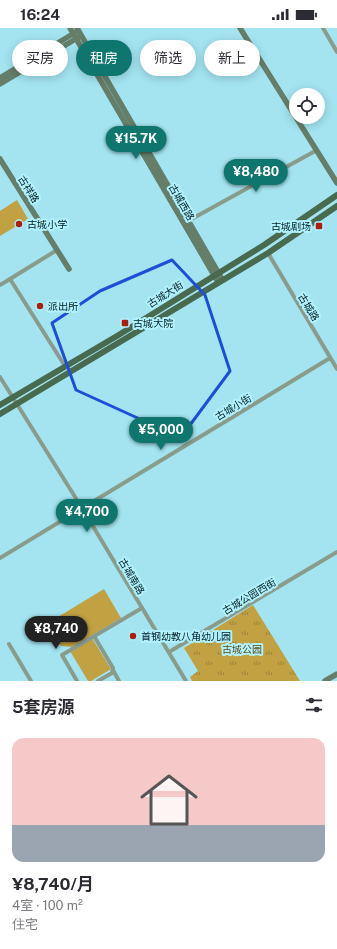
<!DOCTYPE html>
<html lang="zh">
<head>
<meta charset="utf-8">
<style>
	:root { --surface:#fff; --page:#f7f7f7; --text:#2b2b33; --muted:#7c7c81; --accent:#0f766e }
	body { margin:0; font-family:"Public Sans","Noto Sans SC",sans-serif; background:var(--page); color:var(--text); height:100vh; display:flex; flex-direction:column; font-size:15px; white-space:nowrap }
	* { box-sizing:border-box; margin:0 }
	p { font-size:13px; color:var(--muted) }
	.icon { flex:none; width:22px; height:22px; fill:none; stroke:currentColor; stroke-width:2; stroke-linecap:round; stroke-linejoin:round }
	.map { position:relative; height:653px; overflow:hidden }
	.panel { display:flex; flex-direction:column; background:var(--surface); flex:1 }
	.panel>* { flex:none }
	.guide { position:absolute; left:12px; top:12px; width:313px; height:36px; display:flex; gap:8px }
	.tools { position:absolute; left:289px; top:60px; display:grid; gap:8px }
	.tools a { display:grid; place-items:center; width:36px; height:36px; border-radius:50%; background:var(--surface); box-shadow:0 2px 10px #0003; font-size:20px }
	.price { position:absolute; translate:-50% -34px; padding:0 9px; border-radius:14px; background:var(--accent); color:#fff; font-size:13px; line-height:26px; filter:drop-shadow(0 1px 2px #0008) }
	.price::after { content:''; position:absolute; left:50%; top:24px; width:12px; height:9px; margin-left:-6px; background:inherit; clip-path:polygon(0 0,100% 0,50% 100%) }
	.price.current { background:#222; color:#fff }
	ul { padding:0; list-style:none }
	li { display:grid; align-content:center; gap:8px; height:212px; padding:0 12px }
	li span { display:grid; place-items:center; height:124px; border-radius:12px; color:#555 }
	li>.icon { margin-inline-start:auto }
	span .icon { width:72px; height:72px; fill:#fffc; stroke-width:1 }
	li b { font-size:17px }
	h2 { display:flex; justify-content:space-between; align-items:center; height:48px; padding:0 12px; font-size:17px }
	.chip { padding:0 14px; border-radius:18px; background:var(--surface); box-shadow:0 2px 10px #0003; font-size:14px; line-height:36px }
	.chip.current { background:var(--accent); color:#fff }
	.status { display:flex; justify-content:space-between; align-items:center; height:28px; padding:0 20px; background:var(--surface); direction:ltr }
	.status svg { height:11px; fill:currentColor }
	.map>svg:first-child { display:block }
	.grass { fill:url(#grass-tufts) }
	.garden { fill:#c1a142 }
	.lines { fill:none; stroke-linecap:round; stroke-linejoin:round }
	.street { stroke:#899c8c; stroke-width:4 }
	.secondary { stroke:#647e69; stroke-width:5.5 }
	.primary { stroke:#486a4f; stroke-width:6 }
	.marked { fill:none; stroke:#1d4ed8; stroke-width:3; stroke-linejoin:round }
	.poi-dot { fill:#ac1d0d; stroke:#b0f1fd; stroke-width:1.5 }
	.labels { text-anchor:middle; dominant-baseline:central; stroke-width:4; stroke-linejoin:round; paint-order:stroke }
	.street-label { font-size:10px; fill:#052024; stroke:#b0f1fd }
	.poi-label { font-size:10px; fill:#052024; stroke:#b0f1fd; text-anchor:start }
	.park-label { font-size:10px; fill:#5e4b12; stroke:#b0f1fd }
</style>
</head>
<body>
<div class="status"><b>16:24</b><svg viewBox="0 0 49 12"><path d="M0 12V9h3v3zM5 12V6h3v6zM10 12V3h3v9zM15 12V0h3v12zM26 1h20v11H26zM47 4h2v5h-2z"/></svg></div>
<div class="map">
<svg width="337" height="653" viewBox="0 0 337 653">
	<defs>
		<pattern id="grass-tufts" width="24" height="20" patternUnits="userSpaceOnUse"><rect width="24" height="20" fill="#c1a142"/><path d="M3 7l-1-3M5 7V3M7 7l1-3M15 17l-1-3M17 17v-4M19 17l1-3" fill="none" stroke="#9b8337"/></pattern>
	</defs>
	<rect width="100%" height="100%" fill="#a3e4f0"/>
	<path class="grass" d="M253,577L300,653H192L190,649L198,643L184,620Z"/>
	<path class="garden" d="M17,172L28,191L0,208V183Z
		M104,561L121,590L72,619L61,618L48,595Z
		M92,610L111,641L91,653H88L70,623Z"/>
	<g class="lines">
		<path class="street" d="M323,0L337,24
			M188,193L317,122
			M57,222L10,251L65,338
			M268,225L337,341
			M0,257L10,251
			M0,349L82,480L186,653
			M0,530L330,330
			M94,608L113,640L112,645L98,653
			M9,616L31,653
			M169,624L337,524
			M113,642L119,653
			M77,653L62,627L142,580"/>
		<path class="secondary" d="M70,0L218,254
			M77,0L222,251
			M240,0L337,155
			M0,50L76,4
			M0,56L79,9
			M0,131L69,241
			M325,653L337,646"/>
		<path class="primary" d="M0,377L117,308L264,217L337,167
			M0,386L268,225L337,178"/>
	</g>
	<path class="marked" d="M172,232L205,267L230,343L190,397L142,392L76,362L52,295L100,263Z"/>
	<g class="poi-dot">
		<circle cx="19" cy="196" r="4"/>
		<rect x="315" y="194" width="8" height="8" rx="2"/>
		<circle cx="40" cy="278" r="4"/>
		<rect x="121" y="291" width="8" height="8" rx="2"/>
		<circle cx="133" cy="608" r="4"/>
	</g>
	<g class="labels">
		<g class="street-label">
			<text transform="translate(29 161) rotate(58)">古祥路</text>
			<text transform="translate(182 174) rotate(60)">古城西路</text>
			<text transform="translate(165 266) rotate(-32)">古城大街</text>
			<text transform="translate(309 279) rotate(59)">古城路</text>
			<text transform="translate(233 379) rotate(-31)">古城小街</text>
			<text transform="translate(132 548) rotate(59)">古城南路</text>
			<text transform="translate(249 568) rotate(-31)">古城公园西街</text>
		</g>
		<g class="poi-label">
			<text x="27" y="196">古城小学</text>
			<text x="311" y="198" text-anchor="end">古城剧场</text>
			<text x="48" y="278">派出所</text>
			<text x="133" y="295">古城大院</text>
			<text x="141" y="608">首钢幼教八角幼儿园</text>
		</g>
		<g class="park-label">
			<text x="242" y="621">古城公园</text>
		</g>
	</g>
</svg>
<div class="tools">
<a><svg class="icon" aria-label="locate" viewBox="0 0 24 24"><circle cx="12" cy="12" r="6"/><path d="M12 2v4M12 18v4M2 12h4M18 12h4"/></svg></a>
</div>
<b class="price" style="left:136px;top:132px">¥15.7K</b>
<b class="price" style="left:256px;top:165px">¥8,480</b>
<b class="price" style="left:161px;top:423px">¥5,000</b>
<b class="price" style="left:87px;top:505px">¥4,700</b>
<b class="price current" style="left:56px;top:622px">¥8,740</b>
<div class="guide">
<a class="chip">买房</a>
<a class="chip current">租房</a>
<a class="chip">筛选</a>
<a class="chip">新上</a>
</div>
</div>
<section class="panel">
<h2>5套房源<svg class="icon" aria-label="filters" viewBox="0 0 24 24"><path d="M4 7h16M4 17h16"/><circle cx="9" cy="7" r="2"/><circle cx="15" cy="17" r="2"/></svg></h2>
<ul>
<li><span style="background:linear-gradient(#f6c9c9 70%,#9aa5b1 0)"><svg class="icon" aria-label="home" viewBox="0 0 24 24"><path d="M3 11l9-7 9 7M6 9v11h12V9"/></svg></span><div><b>¥8,740/月</b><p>4室 · 100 m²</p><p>住宅</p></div></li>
</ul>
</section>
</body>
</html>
